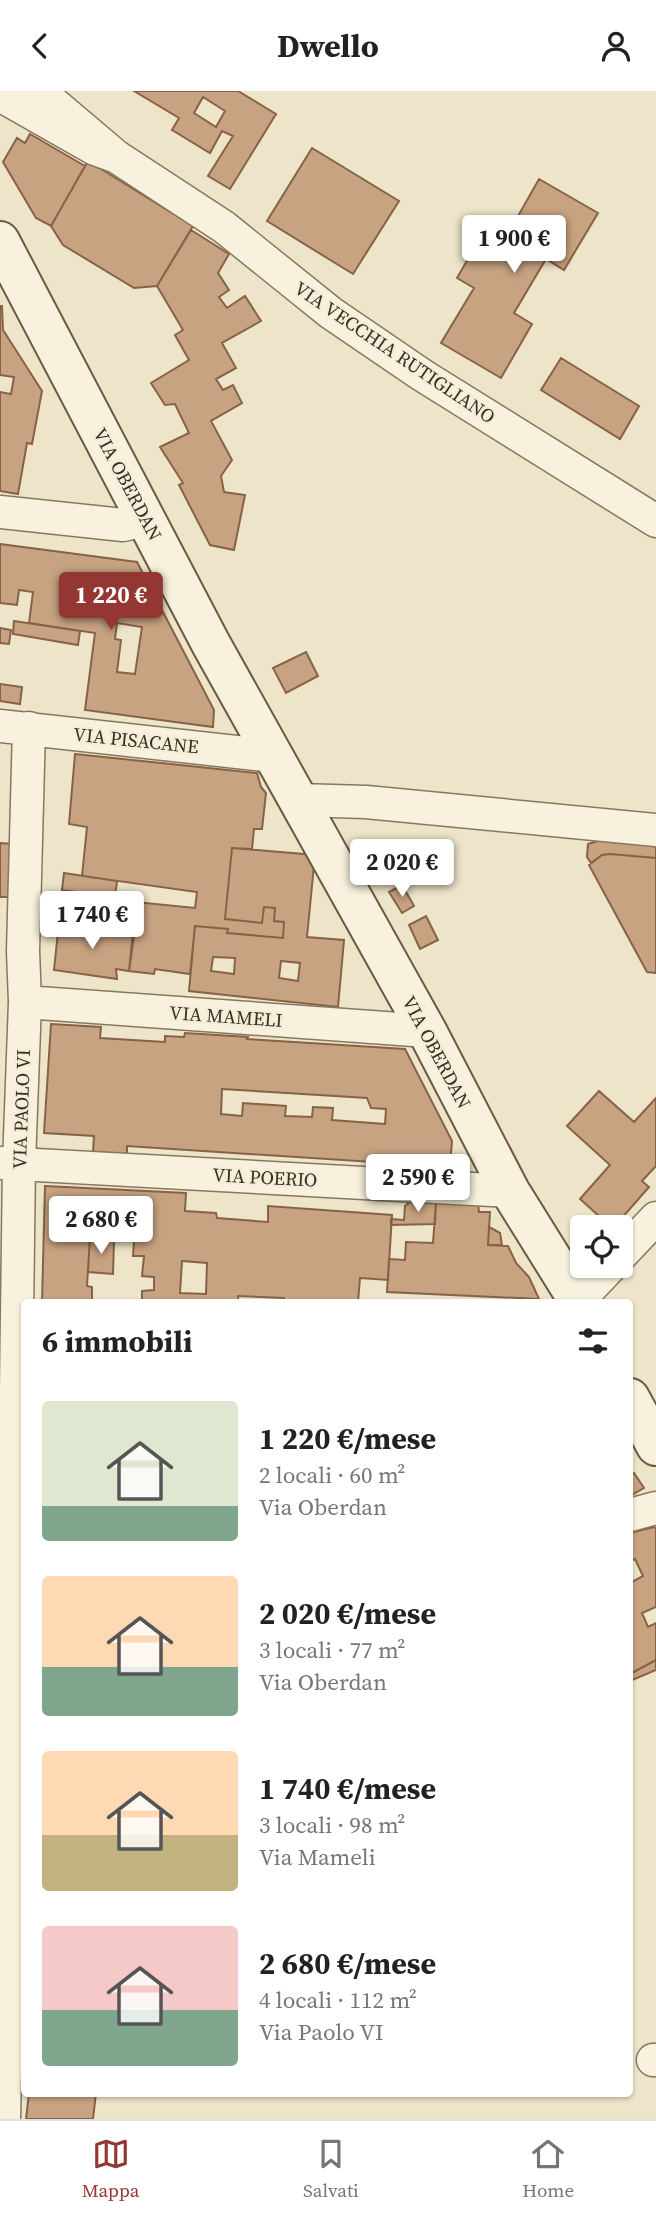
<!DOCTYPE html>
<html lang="it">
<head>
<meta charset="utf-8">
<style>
	:root { --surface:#fff; --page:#f2f2f2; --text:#222; --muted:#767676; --line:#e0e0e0; --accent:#943733 }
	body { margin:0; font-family:"Source Serif 4",serif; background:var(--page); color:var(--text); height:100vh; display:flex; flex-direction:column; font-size:26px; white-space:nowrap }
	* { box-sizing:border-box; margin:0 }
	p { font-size:23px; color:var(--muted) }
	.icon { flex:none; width:38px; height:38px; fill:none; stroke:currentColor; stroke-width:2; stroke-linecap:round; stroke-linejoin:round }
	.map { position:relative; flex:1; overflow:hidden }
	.details { position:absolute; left:21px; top:1208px; width:612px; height:798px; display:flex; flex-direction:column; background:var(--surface); border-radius:7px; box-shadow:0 2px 5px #0004 }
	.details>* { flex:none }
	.tools { position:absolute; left:570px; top:1124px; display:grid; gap:14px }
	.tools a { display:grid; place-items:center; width:63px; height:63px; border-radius:7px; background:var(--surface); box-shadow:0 2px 5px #0004; font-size:35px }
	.price { position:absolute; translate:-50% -60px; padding:0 16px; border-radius:7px; background:#fff; color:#222; font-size:23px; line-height:46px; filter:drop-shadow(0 2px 4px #0008) }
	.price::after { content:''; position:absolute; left:50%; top:42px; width:21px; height:16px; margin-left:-10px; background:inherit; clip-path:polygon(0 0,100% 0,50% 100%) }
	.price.current { background:var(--accent); color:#fff }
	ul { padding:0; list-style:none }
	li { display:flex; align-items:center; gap:21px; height:175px; padding:0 21px }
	li span { display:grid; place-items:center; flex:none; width:196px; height:140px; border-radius:7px; color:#555 }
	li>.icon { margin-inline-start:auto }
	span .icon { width:84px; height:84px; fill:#fffc; stroke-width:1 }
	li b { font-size:30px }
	h2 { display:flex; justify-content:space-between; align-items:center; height:84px; padding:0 21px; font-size:30px }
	header { display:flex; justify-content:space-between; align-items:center; height:91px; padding:0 21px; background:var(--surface); font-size:32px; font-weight:700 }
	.tabs { display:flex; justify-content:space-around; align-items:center; height:98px; border-top:2px solid var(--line); background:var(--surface); font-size:19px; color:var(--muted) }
	.tabs a { display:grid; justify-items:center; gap:4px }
	.tabs .current { color:var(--accent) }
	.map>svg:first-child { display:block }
	.building { fill:#c8a382; stroke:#866346; stroke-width:2; fill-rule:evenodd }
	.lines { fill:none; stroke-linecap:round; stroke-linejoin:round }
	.street-casing { stroke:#88775f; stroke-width:35 }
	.secondary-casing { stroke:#6b5942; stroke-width:42 }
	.street { stroke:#f7f1dd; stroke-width:32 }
	.secondary { stroke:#f7f1dd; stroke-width:38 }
	.labels { text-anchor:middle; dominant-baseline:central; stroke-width:5; stroke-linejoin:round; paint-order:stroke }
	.street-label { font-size:19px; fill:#3a2f22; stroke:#f4eed9 }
</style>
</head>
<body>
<header><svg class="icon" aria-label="back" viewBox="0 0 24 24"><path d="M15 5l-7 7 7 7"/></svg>Dwello<svg class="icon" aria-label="person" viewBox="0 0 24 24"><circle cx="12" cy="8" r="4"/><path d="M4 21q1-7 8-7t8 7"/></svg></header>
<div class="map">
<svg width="656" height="2028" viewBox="0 0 656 2028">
	<rect width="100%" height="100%" fill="#ede4ca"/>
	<path class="building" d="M134,0H238L276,23L230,98L208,85L233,45L222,40L210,62L172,39L179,27ZM203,6L225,20L216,36L194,22Z
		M30,43L85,75L51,135L36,127L3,71L17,47L25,52Z
		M312,57L399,110L353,183L267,130Z
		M88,70L193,135L157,195L134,197L63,154L51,135Z
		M539,88L598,122L564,179L546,168L514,222L532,233L501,287L441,252L474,197L457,187L490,130L509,141Z
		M191,139L229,163L218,182L229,199L219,206L227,217L245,205L261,230L222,252L236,277L216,288L223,299L233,294L242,312L211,330L232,369L221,385L224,401L245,404L234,459L210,454L179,394L183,392L160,356L189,342L175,313L165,314L151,292L189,269L175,244L183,239L157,195Z
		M0,215H2L3,239L42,300L32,353L27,352L18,403L0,400V301L11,303L14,286L0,284Z
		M561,267L639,315L620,348L541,299Z
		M0,453L137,471L214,619L213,636L85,619L95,542L29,532L33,501L19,499L17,514L0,512ZM117,532L142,536L135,583L117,581L121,549L115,548Z
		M14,530L80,540L78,554L13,543Z
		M0,537L11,539L9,553L0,552Z
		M306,561L318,585L286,602L273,577Z
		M0,593L22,596L20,613L0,610Z
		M75,663L257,682L261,696L266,702L262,738H254L252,758L232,757L225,828L262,832L264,816L275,817L274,830L284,831L283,847L227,842L228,838L195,835L190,883L155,878L154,883L129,880L136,811L195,817L197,801L82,785L87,736L69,733Z
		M601,749L656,754V767L610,763L602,764L591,772L587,766L588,753Z
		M0,752L13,753L10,806H0Z
		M232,757L315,764L307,846L344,849L338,916L189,900L195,835L228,838L227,842L283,847L284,831L274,830L275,817L264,816L262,832L225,828ZM213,866L235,867L234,883L211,880ZM281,870L300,872L298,890L279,887Z
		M610,763L656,767V882L647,881L589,774L602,764Z
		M64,782L117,790L115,806L62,799Z
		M402,794L414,815L402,822L389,801Z
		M62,799L115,806L112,841L59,831Z
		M426,825L438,849L420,858L409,834Z
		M59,831L134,845L129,880L116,878L117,888L54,879Z
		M51,933L101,936L100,947L165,951V945L184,946L185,942L248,946L247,948L405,958L452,1050L450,1076L127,1055V1063L93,1061L94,1045L44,1042ZM222,998L367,1007L371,1017L386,1018L385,1033L332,1029L333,1017L313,1016L312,1026L285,1025L286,1015L243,1012L242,1025L221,1023Z
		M599,1000L634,1031L656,1007V1075L642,1090L649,1096L614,1136H611L580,1108L610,1074L567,1035Z
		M45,1095L186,1102L185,1120L216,1122L217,1127L268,1131V1115L392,1124L388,1189L360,1187L358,1211H284V1207L238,1205V1211H142V1200L154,1199V1186L142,1185L144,1165H133L134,1150L90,1147L87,1195L92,1196V1211H42ZM182,1170L207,1172L206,1203L180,1202Z
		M412,1109L436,1111L435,1133L391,1134V1128L404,1129L405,1115Z
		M436,1111L478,1112L479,1121H490L488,1154L508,1155L516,1172L529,1186L539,1208L387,1201L389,1168L405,1169L406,1151L433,1152Z
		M489,1136L500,1142L502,1154H488Z
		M90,1147L114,1149L113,1183L88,1181Z
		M634,1382L644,1397L630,1405V1384Z
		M654,1436L656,1437V1516L642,1522L648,1536L656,1532V1569L630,1583V1492L643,1485L635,1468L630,1470V1442Z
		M656,1569V1579L630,1590V1583Z
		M29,2002H96L93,2028H26Z"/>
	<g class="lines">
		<defs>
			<path id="street" d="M0,4L95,58L117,66L39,0
				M117,66L224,136L331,222L422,284L656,430
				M0,421L123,434L146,429
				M0,635L273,665
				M298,709L366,711L656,739
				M25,911L427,940
				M0,1072L510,1100
				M621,1164L656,1127
				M578,1210L612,1174
				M630,1424L656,1417
				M653,1969H656
				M4,2028L10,1755L19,1072L25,911L23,860L29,637"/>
			<path id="secondary" d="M0,150L211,553L427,940L510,1100L579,1211
				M630,1307L656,1355"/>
		</defs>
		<use href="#street" class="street-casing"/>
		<use href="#secondary" class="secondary-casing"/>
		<use href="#street" class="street"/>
		<use href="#secondary" class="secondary"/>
	</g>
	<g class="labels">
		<g class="street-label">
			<text transform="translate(395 261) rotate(34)">VIA VECCHIA RUTIGLIANO</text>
			<text transform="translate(128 393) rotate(62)">VIA OBERDAN</text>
			<text transform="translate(136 649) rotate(6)">VIA PISACANE</text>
			<text transform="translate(226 925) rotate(4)">VIA MAMELI</text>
			<text transform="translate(437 961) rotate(62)">VIA OBERDAN</text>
			<text transform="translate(21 1018) rotate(-88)">VIA PAOLO VI</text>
			<text transform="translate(265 1086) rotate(3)">VIA POERIO</text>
		</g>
	</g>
</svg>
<div class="tools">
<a><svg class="icon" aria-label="locate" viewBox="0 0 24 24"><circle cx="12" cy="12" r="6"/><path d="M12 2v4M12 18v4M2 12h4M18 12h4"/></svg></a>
</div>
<b class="price" style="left:514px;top:184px">1 900 €</b>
<b class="price current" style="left:111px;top:541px">1 220 €</b>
<b class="price" style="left:402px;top:808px">2 020 €</b>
<b class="price" style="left:92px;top:860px">1 740 €</b>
<b class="price" style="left:418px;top:1123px">2 590 €</b>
<b class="price" style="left:101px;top:1165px">2 680 €</b>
<section class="details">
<h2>6 immobili<svg class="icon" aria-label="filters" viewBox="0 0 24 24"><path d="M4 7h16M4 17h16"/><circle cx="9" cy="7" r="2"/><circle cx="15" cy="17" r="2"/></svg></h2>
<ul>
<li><span style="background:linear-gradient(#dfe7d0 75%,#7fa58c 0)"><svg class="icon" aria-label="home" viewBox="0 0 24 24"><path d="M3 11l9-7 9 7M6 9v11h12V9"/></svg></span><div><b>1 220 €/mese</b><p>2 locali · 60 m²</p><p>Via Oberdan</p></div></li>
<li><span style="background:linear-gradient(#ffd9b3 65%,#7fa58c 0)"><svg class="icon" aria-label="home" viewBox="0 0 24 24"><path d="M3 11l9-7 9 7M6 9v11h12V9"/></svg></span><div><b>2 020 €/mese</b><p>3 locali · 77 m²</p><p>Via Oberdan</p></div></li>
<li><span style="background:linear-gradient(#ffd9b3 60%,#c2b280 0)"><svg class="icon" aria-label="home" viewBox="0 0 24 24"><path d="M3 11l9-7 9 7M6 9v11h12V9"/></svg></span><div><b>1 740 €/mese</b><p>3 locali · 98 m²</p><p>Via Mameli</p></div></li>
<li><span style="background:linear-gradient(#f6c9c9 60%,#7fa58c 0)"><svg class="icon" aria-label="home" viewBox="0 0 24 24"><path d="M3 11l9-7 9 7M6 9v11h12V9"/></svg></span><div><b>2 680 €/mese</b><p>4 locali · 112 m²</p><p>Via Paolo VI</p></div></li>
</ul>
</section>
</div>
<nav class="tabs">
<a class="current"><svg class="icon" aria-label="map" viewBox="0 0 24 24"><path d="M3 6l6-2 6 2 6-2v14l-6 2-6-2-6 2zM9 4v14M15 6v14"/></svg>Mappa</a>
<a><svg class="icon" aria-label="saved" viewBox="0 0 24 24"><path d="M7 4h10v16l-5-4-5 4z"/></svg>Salvati</a>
<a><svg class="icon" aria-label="home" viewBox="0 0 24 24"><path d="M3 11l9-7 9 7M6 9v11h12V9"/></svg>Home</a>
</nav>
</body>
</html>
